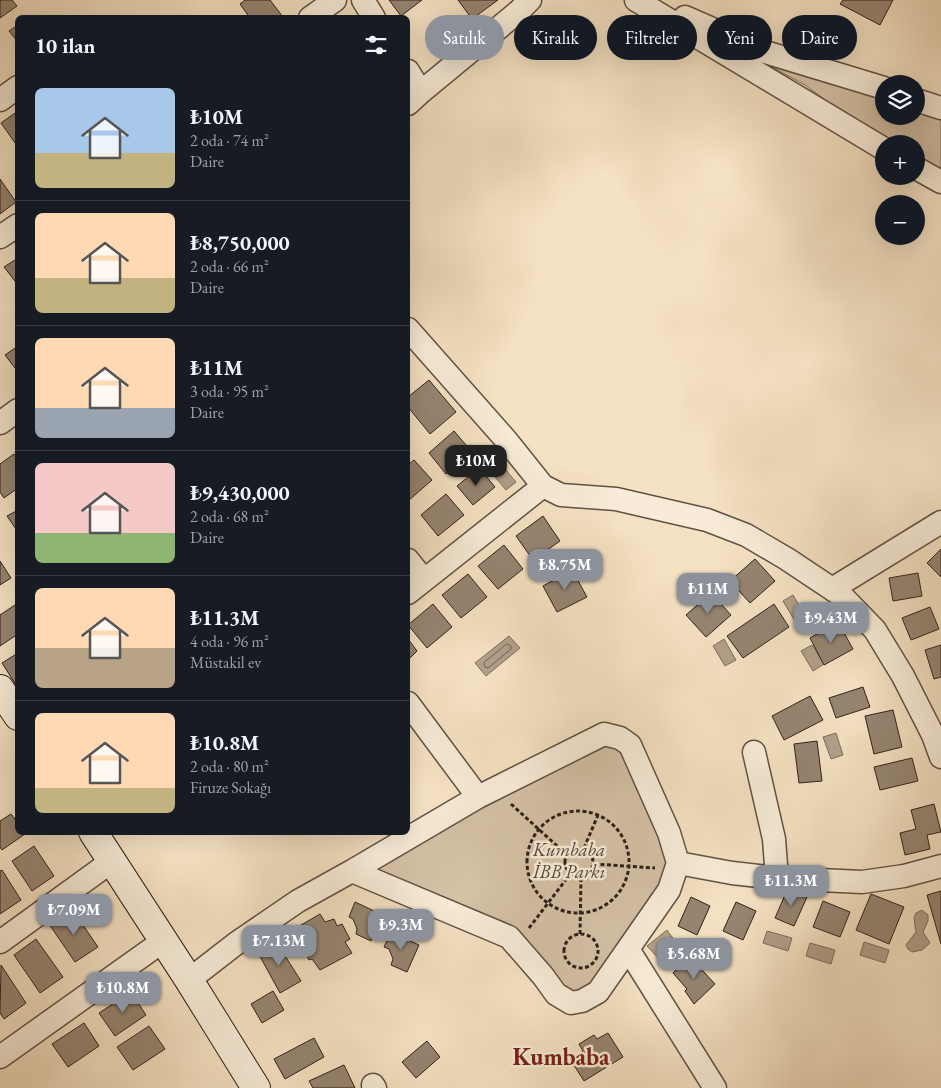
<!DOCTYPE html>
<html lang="tr">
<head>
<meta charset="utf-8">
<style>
	:root { --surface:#171b24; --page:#242831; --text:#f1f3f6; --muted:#9ea1a6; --line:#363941; --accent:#8c9099 }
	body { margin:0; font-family:"EB Garamond",serif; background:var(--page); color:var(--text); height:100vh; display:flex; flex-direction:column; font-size:19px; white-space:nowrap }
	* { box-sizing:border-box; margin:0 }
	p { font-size:16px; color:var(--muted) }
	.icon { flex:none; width:28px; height:28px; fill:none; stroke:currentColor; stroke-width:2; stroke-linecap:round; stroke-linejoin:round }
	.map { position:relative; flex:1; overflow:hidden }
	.drawer { position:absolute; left:15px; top:15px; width:395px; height:820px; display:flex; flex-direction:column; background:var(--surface); border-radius:8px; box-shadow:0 5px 20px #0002 }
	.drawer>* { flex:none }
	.banner { position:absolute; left:425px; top:15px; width:440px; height:45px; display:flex; gap:10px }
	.controls { position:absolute; left:875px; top:75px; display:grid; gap:10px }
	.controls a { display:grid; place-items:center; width:50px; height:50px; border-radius:50%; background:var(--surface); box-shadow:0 5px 20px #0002; font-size:25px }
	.price { position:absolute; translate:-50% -42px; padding:0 11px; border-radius:10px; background:var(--accent); color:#fff; font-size:16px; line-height:32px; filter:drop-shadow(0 1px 2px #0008) }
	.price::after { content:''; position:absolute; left:50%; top:30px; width:15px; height:11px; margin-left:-8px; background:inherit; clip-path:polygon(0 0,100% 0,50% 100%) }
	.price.selected { background:#222; color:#fff }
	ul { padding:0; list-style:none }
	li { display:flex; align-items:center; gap:15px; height:125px; padding:0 20px }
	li+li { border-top:1px solid var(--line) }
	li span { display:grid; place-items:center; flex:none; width:140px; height:100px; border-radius:8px; color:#555 }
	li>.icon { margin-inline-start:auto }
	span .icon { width:60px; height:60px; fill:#fffc; stroke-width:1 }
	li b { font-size:21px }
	h2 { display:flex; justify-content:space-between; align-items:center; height:60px; padding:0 20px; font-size:21px }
	.pill { padding:0 18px; border-radius:22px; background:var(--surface); box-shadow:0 5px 20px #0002; font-size:18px; line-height:45px }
	.pill.selected { background:var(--accent); color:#fff }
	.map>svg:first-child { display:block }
	.green { fill:#d4c1a6; stroke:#827160 }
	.water { fill:#b2a08a; stroke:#7e6d5e }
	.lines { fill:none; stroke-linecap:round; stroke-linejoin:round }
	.shore { stroke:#716052; stroke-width:1 }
	.building { fill:#968572; stroke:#30211b }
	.street-casing { stroke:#615145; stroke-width:25 }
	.secondary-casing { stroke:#30211b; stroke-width:30 }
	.path { stroke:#30211b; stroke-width:3; stroke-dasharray:4 2.5; stroke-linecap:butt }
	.street { stroke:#f8ecd8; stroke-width:22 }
	.secondary { stroke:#f8ecd8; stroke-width:28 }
	.labels { text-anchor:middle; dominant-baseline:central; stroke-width:5; stroke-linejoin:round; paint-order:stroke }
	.park-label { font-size:19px; font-style:italic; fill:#59493e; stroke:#f8ecd8 }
	.district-label { font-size:24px; font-weight:bold; fill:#7a1f14; stroke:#f8ecd8 }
</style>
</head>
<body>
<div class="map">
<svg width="941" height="1088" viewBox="0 0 941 1088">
	<rect width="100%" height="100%" fill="#f5e2c3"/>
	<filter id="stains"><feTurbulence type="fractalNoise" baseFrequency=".004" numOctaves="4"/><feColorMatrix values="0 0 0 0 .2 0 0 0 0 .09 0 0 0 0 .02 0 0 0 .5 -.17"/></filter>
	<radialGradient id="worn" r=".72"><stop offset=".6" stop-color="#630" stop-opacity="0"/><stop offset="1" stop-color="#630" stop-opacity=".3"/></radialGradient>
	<path class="green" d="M776,60L884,94V116H916V104L941,112V182L916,167V144H884L805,85L770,66Z
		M620,738L678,863L598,992L571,1003L508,937L352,871Z"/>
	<path class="water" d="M500,463L516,482L506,490L490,471Z
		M793,595L805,615L795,621L783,601Z
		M509,636L520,648L486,676L475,663Z
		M724,639L736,660L725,666L713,646Z
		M812,645L824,664L813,671L801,651Z
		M836,733L843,755L831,759L823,737Z
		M922,910L928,915V921L923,932L930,943L922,950L912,952L908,949L906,945L916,932L914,918L916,913Z
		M667,930L680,948L661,961L647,946Z
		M767,931L792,938L788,951L763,943Z
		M864,942L889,950L885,963L860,955Z
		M810,943L835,950L831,964L806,956Z"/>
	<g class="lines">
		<path class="shore" d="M507,644L511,646V649L488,668L485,667L484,663Z"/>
	</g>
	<path class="building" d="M0,0H12L17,6L0,18Z
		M245,0H270L283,17L250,18L240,4Z
		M389,0H422L401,16Z
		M458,0H498L472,19Z
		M843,0H893L880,25L840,4Z
		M18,25V42L9,31Z
		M18,111V147L1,123Z
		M0,179L16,202L0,214Z
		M18,258V285L4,267Z
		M18,346V372L5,355Z
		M429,380L456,412L430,434L408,407V397Z
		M454,431L472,452L446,474L429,453Z
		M14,454L18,460V488L4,498L0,492V464Z
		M414,460L432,480L408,501V465Z
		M479,468L495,487L473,505L457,486Z
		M446,494L464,515L438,536L421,515Z
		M18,510V532L7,516Z
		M543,516L560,541L533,560L516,536Z
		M504,545L523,569L498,589L478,566Z
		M941,549V577L927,563Z
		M755,559L775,581L750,603L730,581Z
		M0,561L11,578L0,585Z
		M572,570L587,597L557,612L543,586Z
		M918,573L922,596L893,601L889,578Z
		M468,574L487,597L461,618L442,595Z
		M711,593L731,615L706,637L686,615Z
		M433,604L452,627L427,648L408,625Z
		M774,604L789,627L743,658L727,636Z
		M15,605L18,609V634L0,646V615Z
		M930,607L939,629L911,640L902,618Z
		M838,622L853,649L824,665L810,638Z
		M408,639L417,651L408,660Z
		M941,645V677L934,679L925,650Z
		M18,653V684L16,685L2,663Z
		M863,687L870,707L836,718L829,698Z
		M810,696L823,720L784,740L772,716Z
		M893,710L902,747L874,754L865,716Z
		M817,741L822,781L799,783L794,744Z
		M912,758L918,781L880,790L874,767Z
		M934,804L941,832L927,835L930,849L905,855L900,833L916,829L911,810Z
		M11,814L18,823V832H24L25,834L2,850L0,847V821Z
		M34,846L54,876L32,891L12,861Z
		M2,870L21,900L0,914V871Z
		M788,888L807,897L794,926L775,918Z
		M941,891V944L927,895Z
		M871,894L904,907L889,944L856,930Z
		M691,897L710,906L697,935L678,926Z
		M823,901L850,912L840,937L813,927Z
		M355,902L383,915L371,941L356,934L357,929L353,919L349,917Z
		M736,902L756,911L743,940L723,931Z
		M72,909L98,947L75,962L49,924Z
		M320,914L325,922L334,919L337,926L342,924L350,939L345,942L352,953L320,970L312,959L309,960L301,945L305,943L296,928Z
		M391,932L419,945L407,972L391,965L393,959L389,949L384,947Z
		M36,939L63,977L40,993L14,955Z
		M275,940L301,981L280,993L257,951Z
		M690,957L715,984L694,1004L685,991L687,989L673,973Z
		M1,965L26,1003L4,1019L0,1013Z
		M273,991L284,1010L262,1023L251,1004Z
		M131,992L146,1015L115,1036L99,1013Z
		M84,1023L99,1046L68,1067L52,1044Z
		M149,1026L165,1049L133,1070L117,1047Z
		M608,1033L623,1057L584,1081L570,1059L583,1051L579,1044L594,1035L597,1039Z
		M314,1038L324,1057L285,1079L274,1059Z
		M427,1041L440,1057L416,1078L402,1062Z
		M344,1065L355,1088H313L309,1081Z"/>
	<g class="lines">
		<defs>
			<path id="street" d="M363,0L374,18
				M636,0L884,149
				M685,17L765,52L884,88
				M310,18L335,0
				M408,71L421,92L408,104
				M421,92L519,11L530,0
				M0,100L18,87
				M916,100L941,108
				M916,168L941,182
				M0,237L18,225
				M408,329L507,441L543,486L561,495L616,499L707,520L746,535L787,559L841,595L875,630L903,676L933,735L941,757
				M0,423L18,410
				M408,560L424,580
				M832,589L941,522
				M408,593L543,486
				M408,703L478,797
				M754,752L774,839L777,878
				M678,863L732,873L777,878L862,882L904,876L941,866
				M0,942L112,861
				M628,949L715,1088
				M189,980L238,942L298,901L352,871L478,797L604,734L620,738L630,745L669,833L678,863L669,890L598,992L582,1001L571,1003L556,994L543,976L509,937L352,871
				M0,1057L163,941
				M373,1085L375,1088"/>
			<path id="secondary" d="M0,689L18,716
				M93,832L189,980L256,1088"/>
		</defs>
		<use href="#street" class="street-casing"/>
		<use href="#secondary" class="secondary-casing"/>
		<path class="path" d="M511,804L567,855
			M527 862a51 51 0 1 1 102 0a51 51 0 1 1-102 0Z
			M565 862a14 14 0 1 1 28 0a14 14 0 1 1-28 0Z
			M584,848L598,815
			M594,864L655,868
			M529,928L571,873
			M580,934L581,877
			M564 951a17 17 0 1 1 34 0a17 17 0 1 1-34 0Z"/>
		<use href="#street" class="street"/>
		<use href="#secondary" class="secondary"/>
	</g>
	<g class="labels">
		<g class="park-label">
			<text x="569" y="849">Kumbaba<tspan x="569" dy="22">İBB Parkı</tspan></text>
		</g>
		<g class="district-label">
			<text x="561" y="1056">Kumbaba</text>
		</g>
	</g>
	<rect width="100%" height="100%" filter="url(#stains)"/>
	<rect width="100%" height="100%" fill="url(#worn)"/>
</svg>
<div class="controls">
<a><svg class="icon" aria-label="layers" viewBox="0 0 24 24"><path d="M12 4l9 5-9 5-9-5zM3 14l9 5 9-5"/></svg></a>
<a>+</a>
<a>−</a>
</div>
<b class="price selected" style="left:476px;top:487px">₺10M</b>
<b class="price" style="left:565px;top:591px">₺8.75M</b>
<b class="price" style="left:708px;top:615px">₺11M</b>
<b class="price" style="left:831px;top:644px">₺9.43M</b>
<b class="price" style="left:791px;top:907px">₺11.3M</b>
<b class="price" style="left:74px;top:936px">₺7.09M</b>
<b class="price" style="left:401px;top:951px">₺9.3M</b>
<b class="price" style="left:279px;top:967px">₺7.13M</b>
<b class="price" style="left:694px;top:980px">₺5.68M</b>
<b class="price" style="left:123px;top:1014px">₺10.8M</b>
<div class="banner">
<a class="pill selected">Satılık</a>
<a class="pill">Kiralık</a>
<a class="pill">Filtreler</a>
<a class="pill">Yeni</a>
<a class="pill">Daire</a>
</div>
<section class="drawer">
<h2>10 ilan<svg class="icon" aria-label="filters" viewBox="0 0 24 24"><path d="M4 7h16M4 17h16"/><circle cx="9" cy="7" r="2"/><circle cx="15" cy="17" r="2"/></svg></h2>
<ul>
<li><span style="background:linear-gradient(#a9c7e8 65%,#c2b280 0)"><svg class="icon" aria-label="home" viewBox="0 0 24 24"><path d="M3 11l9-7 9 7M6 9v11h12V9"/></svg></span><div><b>₺10M</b><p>2 oda · 74 m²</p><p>Daire</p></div></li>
<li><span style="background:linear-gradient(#ffd9b3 65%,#c2b280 0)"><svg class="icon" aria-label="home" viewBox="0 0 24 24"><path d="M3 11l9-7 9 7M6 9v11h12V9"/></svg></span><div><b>₺8,750,000</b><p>2 oda · 66 m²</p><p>Daire</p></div></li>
<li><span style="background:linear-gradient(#ffd9b3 70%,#9aa5b1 0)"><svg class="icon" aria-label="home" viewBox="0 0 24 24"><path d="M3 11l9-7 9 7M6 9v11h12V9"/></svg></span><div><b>₺11M</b><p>3 oda · 95 m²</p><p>Daire</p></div></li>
<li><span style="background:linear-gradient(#f6c9c9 70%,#8fb573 0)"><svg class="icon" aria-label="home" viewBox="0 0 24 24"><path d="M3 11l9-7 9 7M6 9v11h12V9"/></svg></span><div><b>₺9,430,000</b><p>2 oda · 68 m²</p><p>Daire</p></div></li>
<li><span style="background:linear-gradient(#ffd9b3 60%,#b9a48a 0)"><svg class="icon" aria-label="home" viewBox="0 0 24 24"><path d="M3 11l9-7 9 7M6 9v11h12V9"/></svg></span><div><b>₺11.3M</b><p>4 oda · 96 m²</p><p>Müstakil ev</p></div></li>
<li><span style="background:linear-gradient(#ffd9b3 75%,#c2b280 0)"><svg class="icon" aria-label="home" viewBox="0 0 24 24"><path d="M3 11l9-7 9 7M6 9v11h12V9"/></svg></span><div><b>₺10.8M</b><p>2 oda · 80 m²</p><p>Firuze Sokağı</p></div></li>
</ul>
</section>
</div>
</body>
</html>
